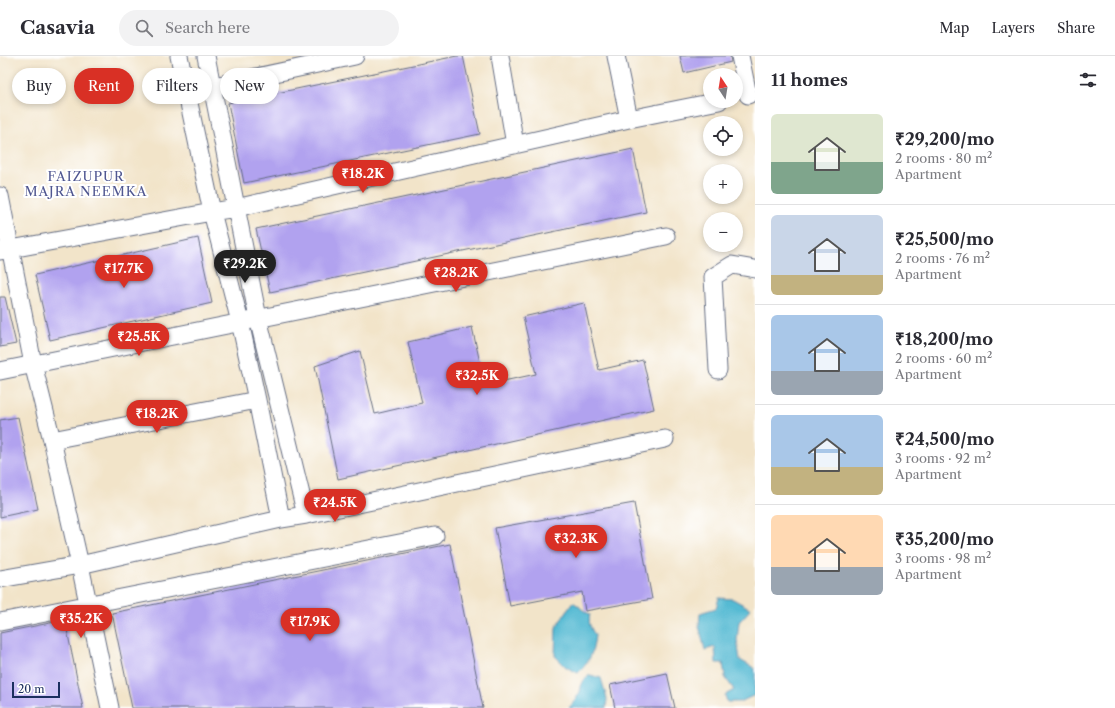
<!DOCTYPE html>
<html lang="en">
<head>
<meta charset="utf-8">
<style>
	:root { --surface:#fff; --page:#f2f2f3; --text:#2b2b33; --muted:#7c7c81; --line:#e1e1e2; --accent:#d93025 }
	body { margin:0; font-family:"Libre Caslon Text",serif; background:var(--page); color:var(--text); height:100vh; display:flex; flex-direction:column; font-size:15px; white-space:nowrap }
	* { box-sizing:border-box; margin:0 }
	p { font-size:13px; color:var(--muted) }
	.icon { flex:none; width:22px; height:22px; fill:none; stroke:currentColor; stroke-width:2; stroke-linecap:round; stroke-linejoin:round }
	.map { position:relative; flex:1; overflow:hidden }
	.side { display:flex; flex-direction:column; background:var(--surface); width:360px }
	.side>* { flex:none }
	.top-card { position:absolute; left:12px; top:12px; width:380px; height:36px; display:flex; gap:8px }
	.needle { width:26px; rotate:348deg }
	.controls { position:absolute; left:703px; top:12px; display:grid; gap:8px }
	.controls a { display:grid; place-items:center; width:40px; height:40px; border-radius:50%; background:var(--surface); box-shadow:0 2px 6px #0003; font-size:20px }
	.scale { position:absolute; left:12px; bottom:10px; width:48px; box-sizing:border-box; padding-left:4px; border:2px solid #1b2f5e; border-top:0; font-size:11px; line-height:14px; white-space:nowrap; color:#1b2f5e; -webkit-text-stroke:3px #fff; paint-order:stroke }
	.price { position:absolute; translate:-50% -34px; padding:0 9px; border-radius:14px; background:var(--accent); color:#fff; font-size:13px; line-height:26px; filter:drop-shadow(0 1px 2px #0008) }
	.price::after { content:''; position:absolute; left:50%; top:24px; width:12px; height:9px; margin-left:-6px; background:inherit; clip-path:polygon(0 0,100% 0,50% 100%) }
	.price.active { background:#222; color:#fff }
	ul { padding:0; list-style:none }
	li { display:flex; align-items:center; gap:12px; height:100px; padding:0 16px }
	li+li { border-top:1px solid var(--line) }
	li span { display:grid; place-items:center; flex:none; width:112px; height:80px; border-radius:6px; color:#555 }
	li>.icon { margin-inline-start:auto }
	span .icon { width:48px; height:48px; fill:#fffc; stroke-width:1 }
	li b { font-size:17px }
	h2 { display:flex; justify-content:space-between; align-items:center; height:48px; padding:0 16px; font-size:17px }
	.pill { padding:0 14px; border-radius:18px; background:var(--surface); box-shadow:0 2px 6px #0003; font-size:14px; line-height:36px }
	.pill.active { background:var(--accent); color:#fff }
	header { display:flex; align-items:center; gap:24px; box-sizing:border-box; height:56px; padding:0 20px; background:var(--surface); border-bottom:1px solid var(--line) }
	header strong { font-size:19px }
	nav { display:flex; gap:22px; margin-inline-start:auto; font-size:14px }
	.search { width:280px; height:36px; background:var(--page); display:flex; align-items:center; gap:10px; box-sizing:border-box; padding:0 14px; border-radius:22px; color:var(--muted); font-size:15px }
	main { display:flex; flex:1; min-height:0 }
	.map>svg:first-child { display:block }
	.water { fill:#55bad3; stroke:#387498 }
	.building { fill:#b1a2ef }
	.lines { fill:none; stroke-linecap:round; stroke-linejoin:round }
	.minor-casing { stroke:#666e83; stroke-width:19 }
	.minor { stroke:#fff; stroke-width:17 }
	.labels { text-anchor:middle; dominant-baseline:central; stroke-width:4; stroke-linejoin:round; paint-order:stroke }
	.neighbourhood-label { font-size:13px; letter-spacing:1px; fill:#505791; stroke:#fff }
</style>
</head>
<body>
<header>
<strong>Casavia</strong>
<div class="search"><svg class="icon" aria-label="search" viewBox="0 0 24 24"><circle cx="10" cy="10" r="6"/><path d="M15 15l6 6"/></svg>Search here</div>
<nav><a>Map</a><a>Layers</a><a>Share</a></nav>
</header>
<main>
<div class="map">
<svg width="755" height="652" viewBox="0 0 755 652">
	<rect width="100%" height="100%" fill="#fff"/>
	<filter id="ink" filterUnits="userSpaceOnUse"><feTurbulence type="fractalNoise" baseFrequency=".025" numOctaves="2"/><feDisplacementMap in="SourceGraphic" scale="8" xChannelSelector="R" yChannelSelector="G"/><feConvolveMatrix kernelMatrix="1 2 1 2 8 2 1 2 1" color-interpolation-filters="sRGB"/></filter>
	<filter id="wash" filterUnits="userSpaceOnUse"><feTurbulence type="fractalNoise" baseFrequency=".012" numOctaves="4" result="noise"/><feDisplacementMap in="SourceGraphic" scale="16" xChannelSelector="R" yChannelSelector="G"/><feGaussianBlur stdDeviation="0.9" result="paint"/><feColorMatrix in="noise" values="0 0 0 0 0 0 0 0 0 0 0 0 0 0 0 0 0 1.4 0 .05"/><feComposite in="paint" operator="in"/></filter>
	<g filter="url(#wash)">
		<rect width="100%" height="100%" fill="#f2e4c9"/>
		<path class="water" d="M719,542L733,543L751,553L739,566L737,584L740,604L754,612L755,616V639L740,646H727L725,639L734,634L725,621L723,607H716L715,591L705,594L699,570L700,557L716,552Z
			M573,546C580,550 583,556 590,558C588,567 590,571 595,579C593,597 591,604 578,617L566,611L555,600L556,571Z
			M590,619L601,622L607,643L606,652H569C572,648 575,645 577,641C584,632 577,628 590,619Z"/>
		<g id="blocks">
			<path class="building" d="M457,0H463L480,78L244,127L228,47Z
				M680,0H730L731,6L684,17Z
				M633,93L646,156L270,236L256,173Z
				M198,182L212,247L50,284L35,219Z
				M0,241H5L16,288L0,291Z
				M584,247L599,314L643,304L654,353L338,423L315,310L360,295L375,358L422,347L408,286L472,271L485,329L536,318L523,261Z
				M18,361L38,453L0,461V364Z
				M634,447L652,543L585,555L582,536L510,550L495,472Z
				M450,488L483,652H132L112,557Z
				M65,564L83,652H0V577Z
				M667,617L675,652H615L610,629Z"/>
		</g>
	</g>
	<g filter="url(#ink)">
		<use href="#blocks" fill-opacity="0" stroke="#666e83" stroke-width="1"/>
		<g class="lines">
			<defs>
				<path id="minor" d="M179,0L212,156L240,266L257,344L281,463
					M206,0L258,262L306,459
					M500,0L515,89
					M616,0L629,63
					M740,0L748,39
					M186,36L355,0
					M0,140L33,308L52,384L80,509L110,652
					M0,195L212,156L236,152L629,63L719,45
					M718,314L713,221L732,209L755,213
					M0,315L666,180
					M52,384L257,344
					M0,523L80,509L281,463L306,459L665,383
					M0,566L435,480"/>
			</defs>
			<use href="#minor" class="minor-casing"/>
			<use href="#minor" class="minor"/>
		</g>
	</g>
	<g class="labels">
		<g class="neighbourhood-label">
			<text x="86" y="120">FAIZUPUR<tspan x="86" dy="15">MAJRA NEEMKA</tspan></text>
		</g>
	</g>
</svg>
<div class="controls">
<a><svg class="needle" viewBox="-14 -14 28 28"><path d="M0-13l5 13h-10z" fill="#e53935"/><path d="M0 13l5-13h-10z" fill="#7c7c81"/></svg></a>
<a><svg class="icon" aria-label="locate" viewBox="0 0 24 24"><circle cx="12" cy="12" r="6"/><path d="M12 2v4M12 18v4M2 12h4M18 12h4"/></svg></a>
<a>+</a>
<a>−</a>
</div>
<div class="scale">20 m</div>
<b class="price" style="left:363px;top:138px">₹18.2K</b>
<b class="price active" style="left:245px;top:228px">₹29.2K</b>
<b class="price" style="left:124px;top:233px">₹17.7K</b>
<b class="price" style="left:456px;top:237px">₹28.2K</b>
<b class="price" style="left:139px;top:301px">₹25.5K</b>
<b class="price" style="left:477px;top:340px">₹32.5K</b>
<b class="price" style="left:157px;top:378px">₹18.2K</b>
<b class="price" style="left:335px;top:467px">₹24.5K</b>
<b class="price" style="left:576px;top:503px">₹32.3K</b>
<b class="price" style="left:81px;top:583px">₹35.2K</b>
<b class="price" style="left:310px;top:586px">₹17.9K</b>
<div class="top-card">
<a class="pill">Buy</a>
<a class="pill active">Rent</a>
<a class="pill">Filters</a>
<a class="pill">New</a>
</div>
</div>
<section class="side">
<h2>11 homes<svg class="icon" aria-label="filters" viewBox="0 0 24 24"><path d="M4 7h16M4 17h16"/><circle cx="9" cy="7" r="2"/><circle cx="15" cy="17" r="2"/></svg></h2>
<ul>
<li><span style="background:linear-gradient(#dfe7d0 60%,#7fa58c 0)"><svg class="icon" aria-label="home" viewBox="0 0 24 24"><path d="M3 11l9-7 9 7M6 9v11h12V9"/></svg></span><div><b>₹29,200/mo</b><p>2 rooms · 80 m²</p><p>Apartment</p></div></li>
<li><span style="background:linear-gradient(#c9d6e8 75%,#c2b280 0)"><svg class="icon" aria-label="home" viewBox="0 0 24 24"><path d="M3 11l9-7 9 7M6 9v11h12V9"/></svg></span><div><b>₹25,500/mo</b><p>2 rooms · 76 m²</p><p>Apartment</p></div></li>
<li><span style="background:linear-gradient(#a9c7e8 70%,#9aa5b1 0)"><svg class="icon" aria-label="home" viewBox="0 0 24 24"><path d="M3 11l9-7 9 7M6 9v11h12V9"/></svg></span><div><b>₹18,200/mo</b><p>2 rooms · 60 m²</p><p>Apartment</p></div></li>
<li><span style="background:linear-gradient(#a9c7e8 65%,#c2b280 0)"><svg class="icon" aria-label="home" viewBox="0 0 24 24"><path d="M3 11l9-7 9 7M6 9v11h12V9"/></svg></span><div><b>₹24,500/mo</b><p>3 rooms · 92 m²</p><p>Apartment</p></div></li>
<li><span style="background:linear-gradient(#ffd9b3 65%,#9aa5b1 0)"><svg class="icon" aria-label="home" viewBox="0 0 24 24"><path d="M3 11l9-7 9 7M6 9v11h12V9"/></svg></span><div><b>₹35,200/mo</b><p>3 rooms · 98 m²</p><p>Apartment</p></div></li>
</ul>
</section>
</main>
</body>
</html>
